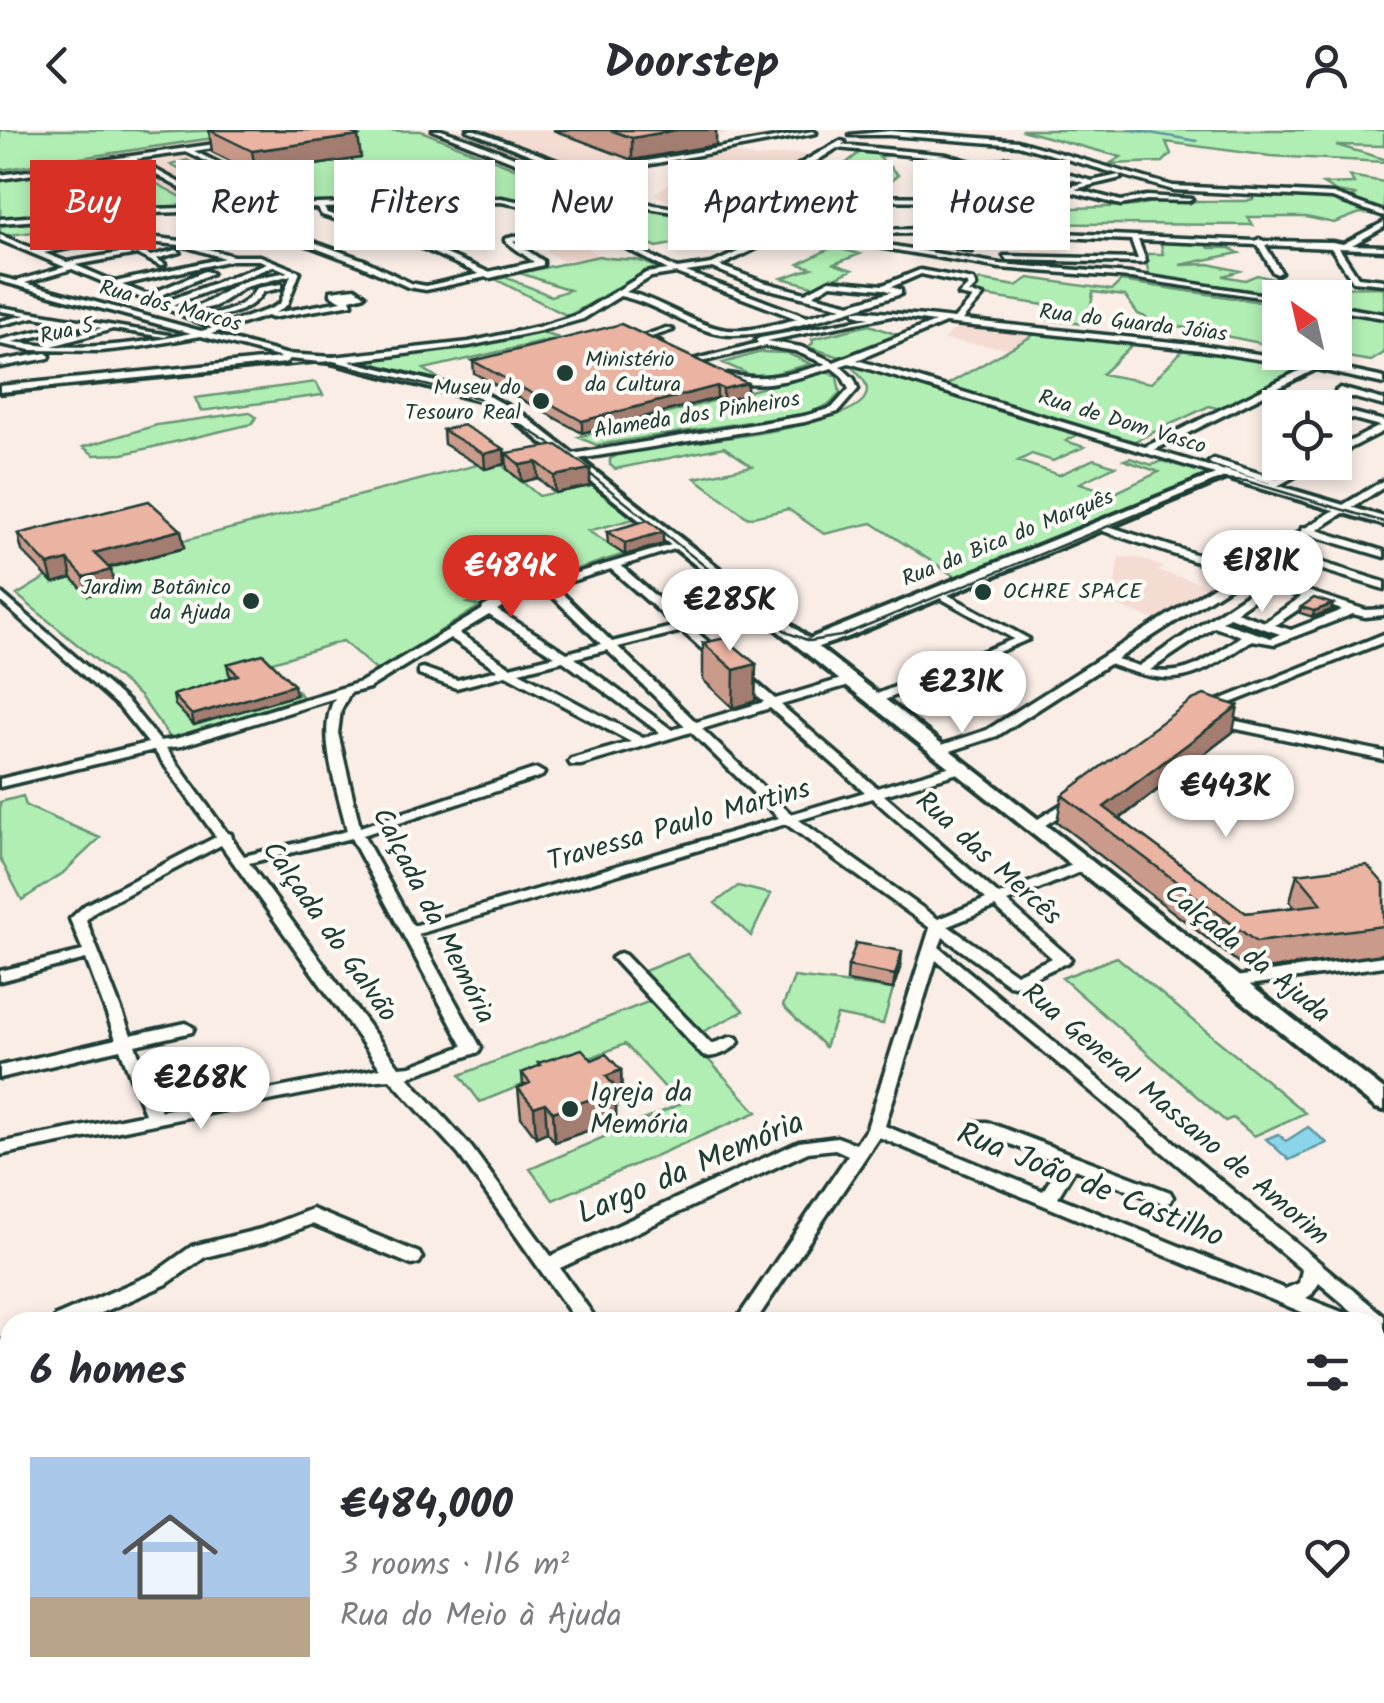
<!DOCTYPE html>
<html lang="en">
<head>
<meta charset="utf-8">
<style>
	:root { --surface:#fff; --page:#f7f7f7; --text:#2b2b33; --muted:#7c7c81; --accent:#d93025 }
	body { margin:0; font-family:Kalam,sans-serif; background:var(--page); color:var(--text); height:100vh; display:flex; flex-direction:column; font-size:38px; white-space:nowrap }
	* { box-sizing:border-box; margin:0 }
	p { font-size:32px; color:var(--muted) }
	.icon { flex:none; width:55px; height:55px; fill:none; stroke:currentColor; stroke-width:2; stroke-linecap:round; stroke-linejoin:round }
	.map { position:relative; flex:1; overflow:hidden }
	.details { position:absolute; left:0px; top:1182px; width:1385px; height:392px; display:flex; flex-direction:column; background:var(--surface); border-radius:30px 30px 0 0; box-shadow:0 5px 15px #0003 }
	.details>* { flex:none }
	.guide { position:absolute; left:30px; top:30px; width:1325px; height:90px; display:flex; gap:20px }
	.needle { width:65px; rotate:326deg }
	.tools { position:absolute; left:1262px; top:150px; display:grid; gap:20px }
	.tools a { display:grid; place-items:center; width:90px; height:90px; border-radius:0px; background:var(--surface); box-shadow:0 5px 15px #0003; font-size:50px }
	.price { position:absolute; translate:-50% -85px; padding:0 22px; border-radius:35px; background:#fff; color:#222; font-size:32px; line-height:65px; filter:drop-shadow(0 2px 5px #0008) }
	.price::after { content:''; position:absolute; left:50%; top:60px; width:30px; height:22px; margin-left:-15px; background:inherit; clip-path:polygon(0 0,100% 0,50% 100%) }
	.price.active { background:var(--accent); color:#fff }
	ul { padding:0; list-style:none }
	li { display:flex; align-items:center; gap:30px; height:250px; padding:0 30px }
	li span { display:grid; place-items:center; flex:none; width:280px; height:200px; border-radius:0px; color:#555 }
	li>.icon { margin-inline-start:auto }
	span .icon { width:120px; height:120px; fill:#fffc; stroke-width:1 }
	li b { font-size:42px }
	h2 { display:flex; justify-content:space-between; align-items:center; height:120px; padding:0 30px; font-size:42px }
	.tag { padding:0 35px; border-radius:0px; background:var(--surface); box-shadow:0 5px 15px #0003; font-size:35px; line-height:90px }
	.tag.active { background:var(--accent); color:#fff }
	header { display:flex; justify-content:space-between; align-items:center; height:130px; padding:0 30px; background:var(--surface); font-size:45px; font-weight:700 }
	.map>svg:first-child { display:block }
	.built { fill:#f5dcd2 }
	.green { fill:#b1eeb4; stroke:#689674; stroke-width:2.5 }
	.water { fill:#8ad5ea; stroke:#5f98a1; stroke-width:2.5 }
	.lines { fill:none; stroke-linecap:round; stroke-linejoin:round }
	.stream { stroke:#5f98a1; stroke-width:2.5 }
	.minor-casing { stroke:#1f3d34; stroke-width:7 }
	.tertiary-casing { stroke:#1f3d34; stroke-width:8 }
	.minor { fill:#fdfcf7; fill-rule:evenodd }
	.tertiary { fill:#fdfcf7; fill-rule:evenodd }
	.tram { stroke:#1f3d34; stroke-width:2.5 }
	.wall { fill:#ca9a8b; stroke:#1f3d34; stroke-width:2.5 }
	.shaded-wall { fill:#a47d71; stroke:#1f3d34; stroke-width:2.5 }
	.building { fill:#ebb3a2; stroke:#1f3d34; stroke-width:2.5 }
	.poi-dot { fill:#1f3d34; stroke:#fdfcf7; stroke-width:4 }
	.labels { text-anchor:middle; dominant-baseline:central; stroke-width:8; stroke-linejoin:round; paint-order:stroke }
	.far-street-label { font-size:22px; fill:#1f3d34; stroke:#fdfcf7 }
	.far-poi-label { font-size:22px; fill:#1f3d34; stroke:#fdfcf7; text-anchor:start }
	.street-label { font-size:28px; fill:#1f3d34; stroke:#fdfcf7 }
	.poi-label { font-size:28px; fill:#1f3d34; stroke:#fdfcf7; text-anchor:start }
	.near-street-label { font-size:32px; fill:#1f3d34; stroke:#fdfcf7 }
</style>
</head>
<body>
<header><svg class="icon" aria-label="back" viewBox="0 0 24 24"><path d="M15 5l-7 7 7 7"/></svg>Doorstep<svg class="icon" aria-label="person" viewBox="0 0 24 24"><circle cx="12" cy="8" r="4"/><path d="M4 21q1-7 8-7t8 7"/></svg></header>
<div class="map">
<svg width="1384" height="1573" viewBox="0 0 1384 1573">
	<rect width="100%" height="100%" fill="#f9ede6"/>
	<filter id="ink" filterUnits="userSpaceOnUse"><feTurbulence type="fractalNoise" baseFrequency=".01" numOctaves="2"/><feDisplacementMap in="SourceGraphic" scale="20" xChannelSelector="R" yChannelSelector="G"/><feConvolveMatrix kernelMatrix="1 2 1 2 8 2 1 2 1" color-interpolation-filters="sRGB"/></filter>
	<g filter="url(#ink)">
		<path class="built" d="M135,0H737L704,9L736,20L730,22L755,28L795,23L808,25L752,69L670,73L654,64L709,25L539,54L247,77H197L58,44L36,32Z
			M988,41L1049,58L1012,66H947V49Z
			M563,105L583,116L599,126L563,131L530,111Z
			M962,193L1037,203L1014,219L943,210Z
			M1119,427L1139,428L1163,437L1158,441L1209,455L1156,490L1112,474Z"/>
		<path class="green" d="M0,0H142L149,3L224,0L233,5L0,40Z
			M350,0L421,1L562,57L655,81L700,85L760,79L789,92L791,98L770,97L751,103L764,108L730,121L710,117L737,104L732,102L657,117L598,92L581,95L532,74L498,67L245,78L207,59L212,57L171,35L187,30L234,54L306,43L292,38L312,6Z
			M1021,0H1384V16L1336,15L1384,29V32L1270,26L1166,12L1171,24L1163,32L1109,34L1121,27Z
			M860,22L890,25L879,27L898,45L883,58L854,60V67H813L818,63L811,62Z
			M120,34L200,77L82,81L0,89V49Z
			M1350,46L1384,52V84L1360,83L1334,93L1306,87H1248L1253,95L960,93L946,82L1135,76L1156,71H1246L1253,69L1252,64L1348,70L1355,65L1336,62L1323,54L1354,53Z
			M132,83L42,99L54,105L98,96L102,100L48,109L34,102L0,106V96Z
			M1160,109L1206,111L1209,118H1229L1239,123L1180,135L1209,134L1240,141L1223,146L1245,150L1257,145L1311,158L1384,157V223L1371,231L1322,223L1335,222V168L1320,167L1321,161L1311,158L1309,167H1299L1149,146L1145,124H1163Z
			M833,117L860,124L834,134L852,140L816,157L782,148L812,138L799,134Z
			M599,126C620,132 635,125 655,137L568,186L497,150L505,147L551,166L570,160L520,143Z
			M1029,148L1112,160L1121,151L1280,175V217L1156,192L1138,184L1125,166L1093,162L1089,190L1083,194L1049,190L1057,177L973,164L979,150L1016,156Z
			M869,195L898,205L840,227L808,217L813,213L812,209Z
			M537,202L560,208L424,239L439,249L430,251L348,231L465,216Z
			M1037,203L1134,213L1102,244L1151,253L1184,219L1310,235L1220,279L1209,276L1129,314L945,256Z
			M761,222L787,223L811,234L757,248L723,233Z
			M852,235L1077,305L1066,311L1084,317L1053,331L1032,324L1018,331L1059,345L1094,329L1115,336L1080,353L1113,364L1159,342L1124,330L1130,328L1152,335L1162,331L1208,344L956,447L872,393L824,404L788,379L748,388L695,348L752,336L724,317L615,339L610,335V329L622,323C662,314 856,300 866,265C871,251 854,243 852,235Z
			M825,241L837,247L840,263L830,274L809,283L596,315L578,307Z
			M316,252L323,265L201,281L195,268Z
			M249,282L256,287L252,294L123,324L94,325L83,317L157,295Z
			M496,330L539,366L593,355L634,389L588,401L625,424L468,473L480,476L377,541L343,511L269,533L303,567L171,609L140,566L17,465L48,446Z
			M23,666L26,676L100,708L63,743L22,770L0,728V672Z
			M738,756L771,764L751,806L715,773Z
			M687,824L744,881L700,903L642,842Z
			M1117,827L1286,967L1305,983L1254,1006L1233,988L1225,991L1062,848Z
			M794,847L893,859L883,894L837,885L825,917L783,876Z
			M653,870L757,982L553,1070L530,1039L680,974L625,914L480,972L460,945Z
			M797,1565H1257L1264,1573H800Z"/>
		<path class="water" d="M1308,997L1327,1013L1289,1030L1266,1009L1278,1004L1286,1011Z
			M841,1565H958L961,1573L811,1572Z"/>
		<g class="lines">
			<path class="stream" d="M1132,0L1197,11"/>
			<defs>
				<path id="minor" d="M433,0H441L468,9L593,58L654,75L694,81L770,75L795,89L804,100L960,99L1256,111L1259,109L1263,111L1332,112L1343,114L1384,92V97L1352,115L1384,116V120L1339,118L1358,147L1384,150V154L1353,151L1331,118L1265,115L1281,142L1277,144L1273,142L1258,115L1138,110L1146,131L1142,133L1007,130L1004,126L1138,129L1131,110L963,103L964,115L971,117V121L957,118V103L802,104L771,111L720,136L763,152L805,163L830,150L883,155L920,140L973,150L976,156L969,163L983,166L962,190L1201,215L1314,233L1319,231L1323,235L1384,248V254L1316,239L1154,320L1228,342L1230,344L1225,347L849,233L840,236L854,249L858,259L838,282L805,292L572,330L567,327L572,324L804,286L832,278L849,259L842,246L832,238C798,248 757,262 724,247L728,244C762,252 793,244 826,234L795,221L765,216L693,234L689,231L758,213L756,210L760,208L869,188L855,184V180C887,183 921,185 954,189L973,168L959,165L968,156L967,154L921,144L891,157L901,160V164C858,178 764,211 721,204C686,198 656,173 620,166L583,189L540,201L469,216L333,233L289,229L286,233L0,262V256L282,228L201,206L138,217L101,221L31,220L0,214V210L73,193L34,187L0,195V191L26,185L0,181V177L169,205L165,207L113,199L52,216C98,219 146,213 191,203L0,151V147L16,151L65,137L0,110V105L37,120L112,107L157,108L181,111L233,126H260L300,142L287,175L275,183L342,171L331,165V161L355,158L365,165L350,169L352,174L271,188L267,186L211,204L285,224L333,227L469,212L538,197L577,185L646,143L668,140L605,107L569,96L513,111L543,131V135L490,148L486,147L426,160L408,157L358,134L267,100H257L217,87L218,81L117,84L0,93V89L117,80L215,77L129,30L0,49V45L229,12L231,15L194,21L252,50V52H248L187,22L136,29L224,77L501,68L527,73L564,91L609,105L677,139L712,134L767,108L798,101L791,91L767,78L694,85L654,79L620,70L557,49ZM501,72L523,76L562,94L505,109V111L534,132L488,142L411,109H407V111L479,144L426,156L410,153L364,130L271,97V93L288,84V82L266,91L265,96L259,97L223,85L224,81L317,78L322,85L369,100L371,97L327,83L324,78L417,75L421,80L473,97L475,94L425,78L423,74ZM135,111L181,115L224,128L115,152L75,135L137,124L161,136L165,134L156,129L180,122L176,120L151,126L138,120L67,132L44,123L89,114ZM232,130H259L267,133L165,172L155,168L212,143L205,141L148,165L122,155ZM274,136L288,142C273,145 254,147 240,153C217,163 199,186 172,175ZM713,138L757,156L842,177L807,187L686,142ZM72,139L213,198L201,201L25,153ZM676,143L798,189C774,194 745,204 721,199C688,192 659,169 626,162L651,147ZM291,145L280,174L270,179L221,196L205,189C228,185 250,182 263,162L281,158V154L257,158C245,178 211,191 190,182L216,176L245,157ZM831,154L883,159L891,162L850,174L813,165ZM891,186L935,192L834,232L801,217L767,211ZM945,193L1201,220L1307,237L1145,317L857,230ZM85,195L102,198L47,212L48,216L12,212Z
					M467,0H475L586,42L813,1L816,3L593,45L596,47L593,49Z
					M890,1L1018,11L1173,56L1333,64L1384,82V86L1332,68L1173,60L1018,15L890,5H850Z
					M840,11L845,12L842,15L947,25L983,35L1009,28L1092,51L1119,45L1121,48L1075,59L1121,71L1147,66L1192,69L1189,71L1147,70L1121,75L1067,61L1020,71L774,70L772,73H768C774,42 814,27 840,11ZM837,18L947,29L1059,58L1020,67L776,66L793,46ZM1009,32L1085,53L1067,57L989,36Z
					M840,107L1000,134L1131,144L1284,168H1280V170L1131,148L1000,138L838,110Z
					M1335,176L1384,184V188L1335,180Z
					M666,198L673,200L651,207L661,212V216H655L640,207Z
					M46,223L50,226L49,228L0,237V231Z
					M1340,258L1384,270V276L1337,263L1336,261Z
					M1314,272L1326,276L1327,278L1311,277V273Z
					M1335,278L1384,291V301L1335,326V319L1380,296L1335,284Z
					M1214,329L1277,349L1309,332H1321L1272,359L1267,356L1270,353L1211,334L1209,332Z
					M1384,350V357L1317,400L1384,421V427L1310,405L1285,421L1384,452V459L1278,426L1251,443L1366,480L1384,479V485L1365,487L1353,484L1275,514L1252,510C1192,551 1179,559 1109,534L997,606L941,624L934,620L936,617L987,600L1233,444L1094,398V394H1102L1241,439L1301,401L1302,398L1307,397ZM1243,448L1262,454L1139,536L1117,529ZM1272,457L1301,467L1265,492L1236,482ZM1312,470L1342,480L1291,500L1275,495ZM1229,487L1280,504L1271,508L1222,492ZM1214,497L1241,506C1211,527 1189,548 1150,540Z
					M678,413L687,415L621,436L686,493L761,475L767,478L765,480L693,499L720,522V528H712L682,501L618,517L696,592L764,572L737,549V543H745L775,569L848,547H856V553L781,575L877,658L958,634H968L970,637L968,640L884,665L999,765L1082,731H1092L1094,734L1092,737L1007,772L1068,826L1071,829L1068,832L1015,856L1009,855L943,807L939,817L1384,1186V1205L1375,1201V1192H1365L1319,1153L1312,1164L1306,1168L1352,1186L1355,1192H1326L879,1007L755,1192H735L848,1025L835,1019L808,1022L560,1138L598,1192H577L459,1025L390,949L368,951L0,1025V1013L145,984L120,919L0,948V936L116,909L86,829L0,851V841L83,821L70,789L85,775L216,707L154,620L0,657V649L148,613L120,578L0,471V462L128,572L160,611L175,609L361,552L482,480L483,477L512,462ZM611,439L676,496L612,512L555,456ZM545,459L601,514L567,523L497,480L520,466ZM489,485L555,526L510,537L459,503ZM450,508L498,540L457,550L423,538L419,539V545L456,558L506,545L631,612L571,629L569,632L571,635H581L691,602L779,688L413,796L363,705L542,646L544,643L537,639L532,640L360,697L338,603L341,580L350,563L369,558ZM607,520L685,596L672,600L575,528ZM563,531L660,603L643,608L519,542ZM335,568C315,604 339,662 347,701L244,726L232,709L231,704L227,703L166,618L181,616ZM770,578L865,662L791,684L702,599ZM872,668L986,769L938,789L799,690ZM786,694L930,798L867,998L856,1014L837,1007L799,1012L551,1126L471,1017L408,947L479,922L481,918L418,804ZM351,708L463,916L411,936L399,937L249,733ZM221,715L378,935L381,938L161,981L135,915L192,902L194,898L186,893L131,905L86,790L95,781ZM995,777L1052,828L1016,844L948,796ZM936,830L1302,1140L1299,1153L1285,1159L1058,1067L1075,1039L1164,1074L1170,1072L1173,1067L1170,1062L987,992H975L972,996L975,1000L1060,1034L1043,1061L885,996Z
					M937,459L1029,509L880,572H872V566L1014,509L933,464L931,462Z
					M1384,504V512L1210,581L1206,582L1200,578Z
					M1217,587L1384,622V630L1213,594L1211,591Z
					M1075,666L1080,667L1082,670L1080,673L1042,697H1032L1030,694Z
					M620,823L625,825L711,914L731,907L737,908L739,912C732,921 714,929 703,926L615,831L612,828Z
					M1384,826V836L1235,857L1227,852L1235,847Z
					M312,1079L419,1123L422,1128L419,1133L412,1135L312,1094L265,1112L205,1127L167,1154L81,1192H53L56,1186L153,1144L192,1116L261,1099Z
					M10,1208V1225L0,1228V1211Z
					M1384,1306V1324L1375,1327V1309Z
					M0,1330L10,1331V1349L0,1348Z
					M10,1395V1415L0,1418V1398Z
					M10,1506V1528L0,1532V1510Z
					M289,1565H319L322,1573H292Z
					M424,1565H452L449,1573H421Z
					M758,1565H782L785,1573H761Z"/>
				<path id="tertiary" d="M333,227L485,264L522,284L809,509L1225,340L1384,387V395L1226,348L848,507L818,517L1384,960V980L1376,978L514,290L477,270L329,232V228Z"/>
			</defs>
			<use href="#minor" class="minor-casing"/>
			<use href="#tertiary" class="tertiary-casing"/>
			<use href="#minor" class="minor"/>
			<use href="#tertiary" class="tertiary"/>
			<path class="tram" d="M0,265L332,232L478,268L559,319L788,503L810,511L841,506L1223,349L1246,351L1384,392"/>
		</g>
		<path class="wall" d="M209,0L361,28L256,44L212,22Z
			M553,0H716V15L632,30Z
			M473,231L747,253V265L723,271L717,268L582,303L474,243Z
			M443,300L504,319L505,334L485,339L444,314Z
			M506,323L590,339V356L555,363L538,348L522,352L507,339Z
			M181,400L184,418L109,438L115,458L88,465L72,448L53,453L22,421L18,404Z
			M607,402H663V414L625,425L608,414Z
			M1301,477L1331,480L1313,487L1300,483Z
			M703,513L756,534L755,571L733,578L703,550Z
			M227,534L296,565L194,595L175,575L173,565L232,547L229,544Z
			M1233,602L1120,689L1246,783L1294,777L1290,771L1297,744L1384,754V824L1249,841L1057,692L1062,665Z
			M901,835L893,859L847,851L848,836Z
			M592,930L621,940L622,969L616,972V986L601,992V996L555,1012L547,1002L536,1007L521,987L518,958L523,956L522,943L539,936L538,933Z"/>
		<path class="shaded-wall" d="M677,0H716V15L632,30V8Z
			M358,6L361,28L256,44L252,21Z
			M747,253V265L723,271V259Z
			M717,256V268L582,303V291Z
			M504,319L505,334L485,339L484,324Z
			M537,332L538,348L522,352L520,335Z
			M590,339V356L555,363L554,346Z
			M181,400L184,418L98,440L94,423Z
			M663,402V414L625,425V413Z
			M68,430L72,448L53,453L48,435Z
			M111,440L115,458L88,465L84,447Z
			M1333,474L1331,480L1313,487L1314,481Z
			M756,534L755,571L733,578L734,540Z
			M294,555L296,565L194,595L192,585Z
			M1238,576L1233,602L1106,699L1104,677Z
			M902,821L901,835L893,859L895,845Z
			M621,940L622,969L616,972V986L601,992V996L555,1012L553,982L598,964L606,946Z
			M545,973L547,1002L536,1007L534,977Z"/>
		<path class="building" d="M209,0H345L358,6L252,21Z
			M610,0H677L632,8Z
			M621,194L747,253L723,259L717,256L582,291L473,231Z
			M463,295L504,319L484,324L443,300Z
			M557,315L590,339L554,346L537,332L520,335L506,323Z
			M149,371L181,400L94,423L111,440L84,447L68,430L48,435L18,404Z
			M648,390L663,402L625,413L607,402Z
			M1314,468L1333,474L1314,481L1301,477Z
			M725,508L756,534L734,540L703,513Z
			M263,524L294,555L192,585L173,565L238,545L227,534Z
			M1204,565L1238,576L1104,677L1246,783L1322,774L1297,744L1367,735L1384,754V796L1256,812L1062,665L1192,570Z
			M856,813L902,821L895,845L848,836Z
			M582,919L592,930L606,924L621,940L606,946L615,957L598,964L600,966L553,982L545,973L534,977L518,958L530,953L522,943L540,935L538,933Z"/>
	</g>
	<g class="poi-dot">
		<circle cx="565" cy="243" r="10"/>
		<circle cx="541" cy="271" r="10"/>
		<circle cx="983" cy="462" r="10"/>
		<circle cx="251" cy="471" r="10"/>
		<circle cx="570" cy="979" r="10"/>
	</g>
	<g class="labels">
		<g class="far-street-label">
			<text transform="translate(170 177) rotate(15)">Rua dos Marcos</text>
			<text transform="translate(1133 194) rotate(7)">Rua do Guarda Jóias</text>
			<text transform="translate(67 202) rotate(-13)">Rua 5</text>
			<text transform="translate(697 286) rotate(-9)">Alameda dos Pinheiros</text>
			<text transform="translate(1122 293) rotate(17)">Rua de Dom Vasco</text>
			<text transform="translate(1008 409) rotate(-22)">Rua da Bica do Marquês</text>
		</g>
		<g class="far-poi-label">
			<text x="585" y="230">Ministério<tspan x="585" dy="25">da Cultura</tspan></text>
			<text x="521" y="258" text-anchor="end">Museu do<tspan x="521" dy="25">Tesouro Real</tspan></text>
			<text x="231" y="458" text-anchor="end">Jardim Botânico<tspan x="231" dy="25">da Ajuda</tspan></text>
			<text x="1003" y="462">OCHRE SPACE</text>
		</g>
		<g class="street-label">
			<text transform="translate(679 696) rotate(-16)">Travessa Paulo Martins</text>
			<text transform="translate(988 729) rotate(42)">Rua das Mercês</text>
			<text transform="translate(433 786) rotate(63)">Calçada da Memória</text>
			<text transform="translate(329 802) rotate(55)">Calçada do Galvão</text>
			<text transform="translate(1247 824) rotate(39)">Calçada da Ajuda</text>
			<text transform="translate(1175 985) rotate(40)">Rua General Massano de Amorim</text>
		</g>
		<g class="poi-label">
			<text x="590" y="963">Igreja da<tspan x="590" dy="32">Memória</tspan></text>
		</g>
		<g class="near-street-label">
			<text transform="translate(691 1039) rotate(-23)">Largo da Memória</text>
			<text transform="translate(1090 1056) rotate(22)">Rua João de Castilho</text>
		</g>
	</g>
</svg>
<div class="tools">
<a><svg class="needle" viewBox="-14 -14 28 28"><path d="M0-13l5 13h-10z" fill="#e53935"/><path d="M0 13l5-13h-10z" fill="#7c7c81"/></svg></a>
<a><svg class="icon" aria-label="locate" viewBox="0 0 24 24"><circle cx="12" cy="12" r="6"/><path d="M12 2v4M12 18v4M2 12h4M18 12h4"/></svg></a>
</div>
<b class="price" style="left:1262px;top:485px">€181K</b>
<b class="price active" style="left:511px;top:490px">€484K</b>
<b class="price" style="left:730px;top:524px">€285K</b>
<b class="price" style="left:962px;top:606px">€231K</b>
<b class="price" style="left:1226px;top:710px">€443K</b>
<b class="price" style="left:201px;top:1002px">€268K</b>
<div class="guide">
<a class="tag active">Buy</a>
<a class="tag">Rent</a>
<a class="tag">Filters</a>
<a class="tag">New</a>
<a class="tag">Apartment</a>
<a class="tag">House</a>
</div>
<section class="details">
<h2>6 homes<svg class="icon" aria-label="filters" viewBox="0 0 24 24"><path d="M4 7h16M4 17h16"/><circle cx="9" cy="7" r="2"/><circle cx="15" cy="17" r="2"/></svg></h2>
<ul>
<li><span style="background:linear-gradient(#a9c7e8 70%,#b9a48a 0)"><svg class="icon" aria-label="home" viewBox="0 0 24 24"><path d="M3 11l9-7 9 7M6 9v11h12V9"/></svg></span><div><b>€484,000</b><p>3 rooms · 116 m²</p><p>Rua do Meio à Ajuda</p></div><svg class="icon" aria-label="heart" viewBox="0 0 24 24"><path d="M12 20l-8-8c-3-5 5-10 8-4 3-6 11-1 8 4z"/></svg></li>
</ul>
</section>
</div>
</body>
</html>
